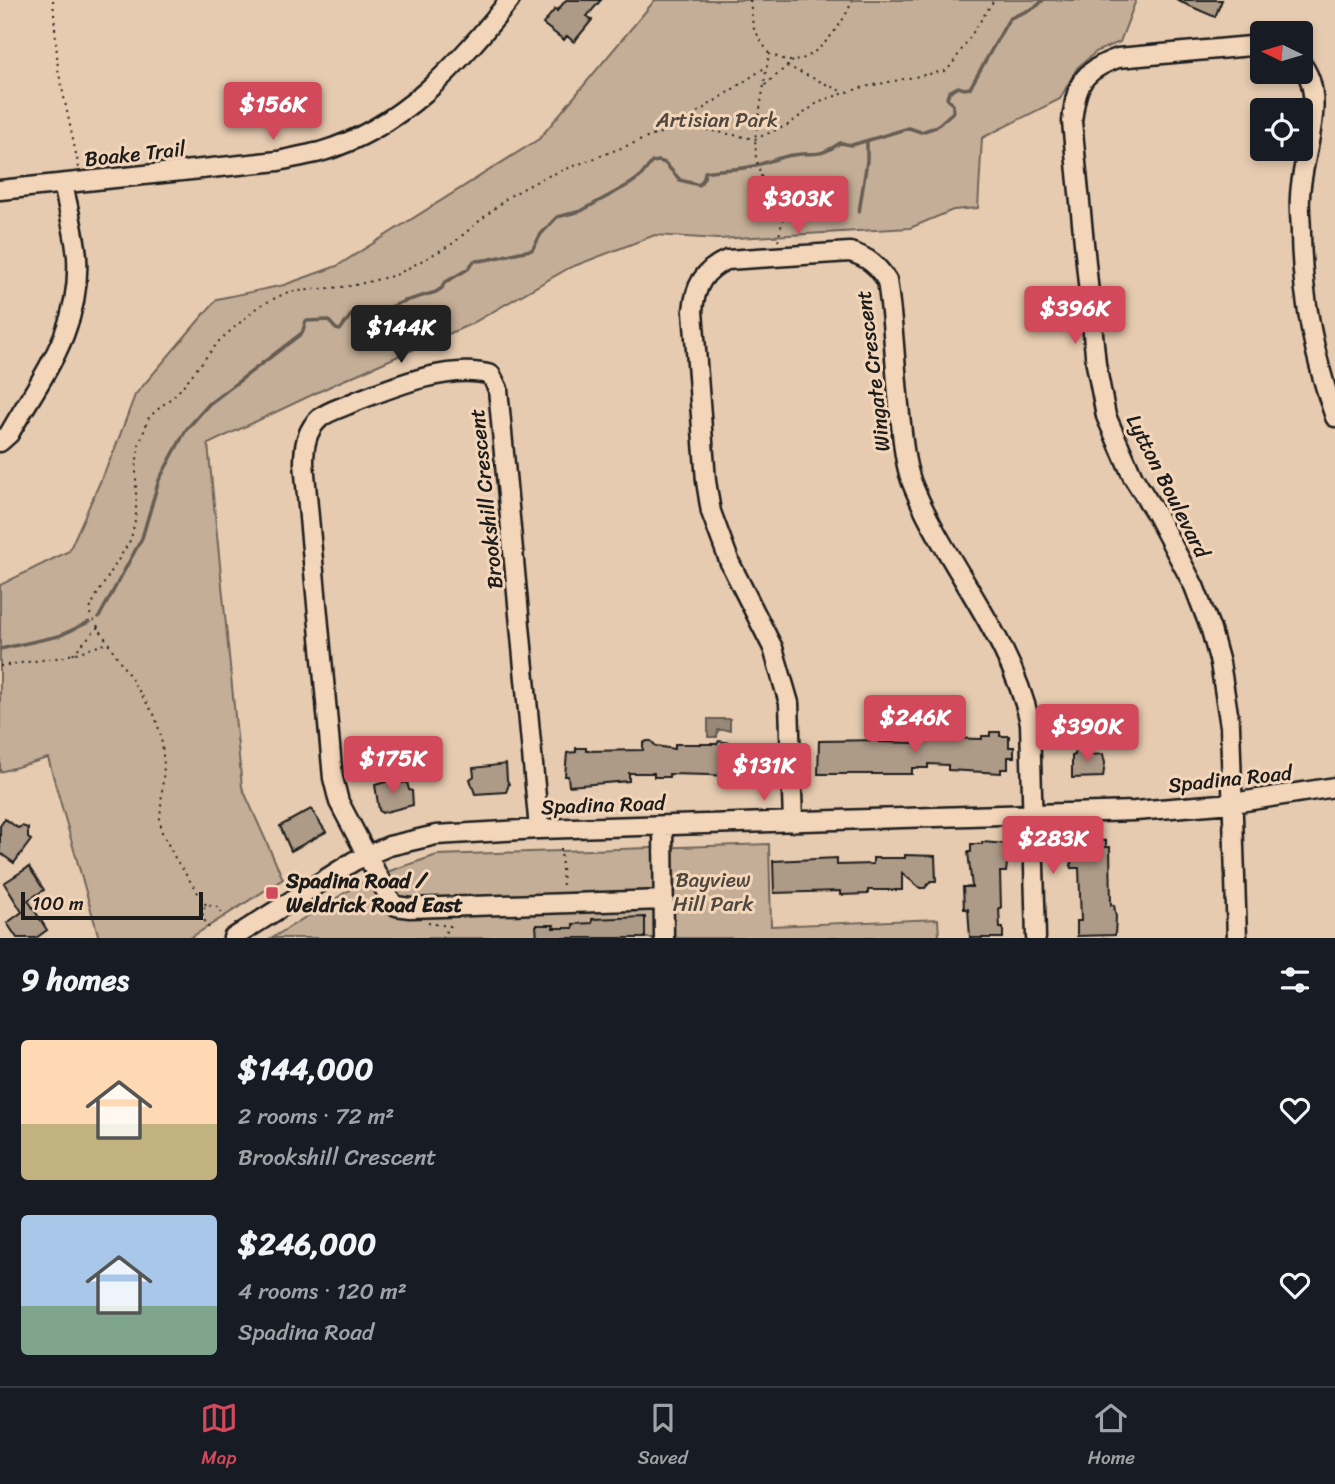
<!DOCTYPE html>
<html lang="en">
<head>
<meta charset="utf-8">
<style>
	:root { --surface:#171b24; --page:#242831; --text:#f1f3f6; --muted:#9ea1a6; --line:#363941; --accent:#d1495b }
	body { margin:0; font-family:Sriracha,sans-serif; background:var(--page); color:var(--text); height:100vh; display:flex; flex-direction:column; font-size:26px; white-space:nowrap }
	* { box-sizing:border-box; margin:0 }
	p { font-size:23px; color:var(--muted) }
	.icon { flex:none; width:38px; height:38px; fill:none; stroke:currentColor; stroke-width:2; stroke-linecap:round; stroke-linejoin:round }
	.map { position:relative; height:938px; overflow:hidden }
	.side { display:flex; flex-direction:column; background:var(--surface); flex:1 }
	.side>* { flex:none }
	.needle { width:46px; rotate:275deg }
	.fabs { position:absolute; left:1250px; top:21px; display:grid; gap:14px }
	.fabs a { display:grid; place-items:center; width:63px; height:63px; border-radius:7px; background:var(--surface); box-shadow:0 4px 10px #0003; font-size:35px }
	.scale { position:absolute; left:21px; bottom:18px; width:182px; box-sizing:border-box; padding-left:7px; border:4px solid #1c1c1c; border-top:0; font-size:19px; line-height:24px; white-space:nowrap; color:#1c1c1c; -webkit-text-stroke:5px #f3d6b9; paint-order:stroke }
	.price { position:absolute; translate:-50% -60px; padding:0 16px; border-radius:7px; background:var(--accent); color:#fff; font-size:23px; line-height:46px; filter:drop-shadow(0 2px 4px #0008) }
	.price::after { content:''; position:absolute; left:50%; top:42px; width:21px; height:16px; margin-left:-10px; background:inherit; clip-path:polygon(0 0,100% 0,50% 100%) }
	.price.selected { background:#222; color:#fff }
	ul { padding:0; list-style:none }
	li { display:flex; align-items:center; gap:21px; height:175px; padding:0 21px }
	li span { display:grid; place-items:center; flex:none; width:196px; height:140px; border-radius:7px; color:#555 }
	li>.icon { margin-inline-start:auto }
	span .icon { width:84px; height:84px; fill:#fffc; stroke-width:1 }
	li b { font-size:30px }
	h2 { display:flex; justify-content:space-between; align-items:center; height:84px; padding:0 21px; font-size:30px }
	.dock { display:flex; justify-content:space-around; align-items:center; height:98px; border-top:2px solid var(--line); background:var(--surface); font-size:19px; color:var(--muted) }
	.dock a { display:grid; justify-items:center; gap:4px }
	.dock .selected { color:var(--accent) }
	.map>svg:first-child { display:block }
	.green { fill:#c4ae97; stroke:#70655a; stroke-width:2 }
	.water { fill:#988877; stroke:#665d53; stroke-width:2 }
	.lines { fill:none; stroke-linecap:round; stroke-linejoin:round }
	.stream { stroke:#665d53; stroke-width:3.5 }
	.building { fill:#ad9a87; stroke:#1c1c1c; stroke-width:2 }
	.minor-casing { stroke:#1c1c1c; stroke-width:23 }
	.path { stroke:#1c1c1c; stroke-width:2; stroke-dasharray:2 5; stroke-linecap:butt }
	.minor { stroke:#f3d6b9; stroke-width:18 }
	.poi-dot { fill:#d1495b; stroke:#f3d6b9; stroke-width:2.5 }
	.labels { text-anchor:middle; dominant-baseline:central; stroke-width:6; stroke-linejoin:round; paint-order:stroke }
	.park-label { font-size:21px; fill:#4e4841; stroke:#f3d6b9 }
	.street-label { font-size:21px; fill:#1c1c1c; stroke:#f3d6b9 }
	.poi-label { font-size:21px; font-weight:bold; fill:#1c1c1c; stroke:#f3d6b9; text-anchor:start }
</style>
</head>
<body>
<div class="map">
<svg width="1335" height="938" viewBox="0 0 1335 938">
	<rect width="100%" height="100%" fill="#e6cbb0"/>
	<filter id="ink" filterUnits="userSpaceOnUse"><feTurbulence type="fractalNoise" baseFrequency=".0143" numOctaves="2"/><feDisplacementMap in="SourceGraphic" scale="14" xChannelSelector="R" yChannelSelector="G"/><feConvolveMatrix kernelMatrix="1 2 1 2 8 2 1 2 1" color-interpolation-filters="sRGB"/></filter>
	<g filter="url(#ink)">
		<path class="green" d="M655,0H1136L1120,42L1097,51L1077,68L1060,99L982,138L978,208L953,210L910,228L718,239L655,235L569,268L471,324L337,383L208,444L242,787L283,879L190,938H99L48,758L0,772V585L69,551L114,451L135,395L217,299L284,285L337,266L539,139Z
			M769,844L771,926L938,919L939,938H272L369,878L437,855Z"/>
		<path class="water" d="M708,719H730V730H718L717,737H708Z"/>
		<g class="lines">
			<path class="stream" d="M859,212L867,161V141
				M99,617L142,538L159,480L186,430L209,404L302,333L306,321L328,320L336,329L340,330L351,315L367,317L402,302L436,292L442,288L444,283L468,269L474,261C495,261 512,252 532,250L541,234L557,217L581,211L630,184L640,177L652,162L659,161L665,163L680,180L699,185L704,178L705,172C720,169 735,170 749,167C764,164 778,157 793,155C817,151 816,159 840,143L852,145L909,128L921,132L936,127L953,112V105L947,98L949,92L958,87L964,89L970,88L1009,19C1020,12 1035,11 1043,0
				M0,649L59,636L89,622"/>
		</g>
		<path class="building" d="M566,0H601L587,16L592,20L574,42L567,36L564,40L543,24L555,9L557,11Z
			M1176,0H1222L1215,17Z
			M990,732H1000V736H1009V747H1014V757H1008V769H1001V773L948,770V765L928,764V768H912V774H818L819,741L880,740V742L916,743L917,735H925L927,733H937L939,735H944V738L982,739V736H990Z
			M647,741H651L656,746L675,749V744H717L719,741L738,744V748L771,749L770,779H725V776L709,775L669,774V777H654V773H629V781L569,786L568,776H565L567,753L576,752V748H586V751L643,750V743Z
			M1075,747H1090V755L1103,754L1105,763L1103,777L1072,778V756L1075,755Z
			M506,764L507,780L509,784L506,792L475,794L470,779L474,776L473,768Z
			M389,781L390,785L407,782L409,790L412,791L413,805L382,813L379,810L375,785Z
			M311,809L326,832L291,851L280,826Z
			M5,819L18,828L22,826L28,828V838L31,840L14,863L0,853V826Z
			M1084,839L1106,841V847H1110L1111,905H1114L1116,917L1115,935L1077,936V921H1081L1079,868H1071L1072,842H1084Z
			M982,842L1006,844V849H1009L1006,872H1000L1001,908H999L1000,928H1003V938H970L968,909H964L963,887H972L968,852H971V844H982Z
			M905,855L935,856L936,881H931L925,888H920L902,873V890H868V894L840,895V891L774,893L773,861L837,858V865L873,864V858H905Z
			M29,867L44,890L28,900L47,930L36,938H17L7,923L22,912L4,883Z
			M645,917V938H537L536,925H554L553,928H573V924L592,923V919Z"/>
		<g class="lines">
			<defs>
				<path id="minor" d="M1300,62C1330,98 1301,155 1300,197C1299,209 1301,222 1301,234C1302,298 1314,357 1335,417
					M0,190L278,161C292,158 307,155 320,152C403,128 458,64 510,0
					M0,442L9,434C43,374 81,330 77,257C75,233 68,208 63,184
					M793,822L789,703L773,648L730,563L711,512L706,481L693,311C695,287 703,270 727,260L850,252C868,257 878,266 887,281C894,325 895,370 900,415C903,439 904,465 914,488C948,568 1011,637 1030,723L1036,938
					M663,826L664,938
					M539,829L498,389L491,375C450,363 392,387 354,402C344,407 328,411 320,418C306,430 304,447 304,463L333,778L339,802L391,901L396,906L410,908L664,900
					M233,938L354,861L389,846L436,835L539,829L1135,811L1233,803L1335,787
					M1237,938L1230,726L1220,663L1211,630L1194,586L1156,514L1133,477L1106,416L1096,364L1072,122C1076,85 1081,71 1118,58L1262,45"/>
			</defs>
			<use href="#minor" class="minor-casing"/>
			<path class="path" d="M53,0L58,69L79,168
				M750,0L753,27L769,54L755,139L756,158L763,183L779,205L783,218L778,241
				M769,54C775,56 784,60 790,61C815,63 846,21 852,0
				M787,66L843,92
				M765,85L793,61
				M674,128L766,67
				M98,627L89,612L95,598L131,539L136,516V467L139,445L149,417L178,392L220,340L259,306L288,292L351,286L396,275L452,244L508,197L543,178L673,128L691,127L755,139L788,125L820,101L864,87L944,71L951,66L994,0
				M73,654L98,627L155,716L161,736L164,765L160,819L162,832L175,858L206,905
				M0,666L63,657L108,643
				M561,848L563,888
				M428,923L450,926L442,938
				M209,928C204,920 200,914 206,905L218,907L225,917"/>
			<use href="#minor" class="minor"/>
		</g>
	</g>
	<rect class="poi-dot" x="265" y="886" width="14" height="14" rx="3.5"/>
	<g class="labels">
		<g class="park-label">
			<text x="717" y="120">Artisian Park</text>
			<text x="713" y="880">Bayview<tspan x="713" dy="24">Hill Park</tspan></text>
		</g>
		<g class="street-label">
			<text transform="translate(135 154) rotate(-6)">Boake Trail</text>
			<text transform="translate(873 371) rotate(-97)">Wingate Crescent</text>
			<text transform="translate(1168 486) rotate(63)">Lytton Boulevard</text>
			<text transform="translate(486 499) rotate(-96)">Brookshill Crescent</text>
			<text transform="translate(1230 779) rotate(-6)">Spadina Road</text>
			<text transform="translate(603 805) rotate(-2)">Spadina Road</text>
		</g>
		<g class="poi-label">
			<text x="286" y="881">Spadina Road /<tspan x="286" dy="24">Weldrick Road East</tspan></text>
		</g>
	</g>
</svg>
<div class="fabs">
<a><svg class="needle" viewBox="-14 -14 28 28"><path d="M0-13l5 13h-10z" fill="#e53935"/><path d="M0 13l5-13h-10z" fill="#9ea1a6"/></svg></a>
<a><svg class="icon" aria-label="locate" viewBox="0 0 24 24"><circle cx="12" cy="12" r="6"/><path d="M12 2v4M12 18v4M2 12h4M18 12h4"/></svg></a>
</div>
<div class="scale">100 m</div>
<b class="price" style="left:273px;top:142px">$156K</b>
<b class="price" style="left:798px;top:236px">$303K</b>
<b class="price" style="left:1075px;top:346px">$396K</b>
<b class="price selected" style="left:401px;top:365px">$144K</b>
<b class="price" style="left:915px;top:755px">$246K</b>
<b class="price" style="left:1087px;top:764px">$390K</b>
<b class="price" style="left:393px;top:796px">$175K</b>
<b class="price" style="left:764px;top:803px">$131K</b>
<b class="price" style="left:1053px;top:876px">$283K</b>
</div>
<section class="side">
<h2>9 homes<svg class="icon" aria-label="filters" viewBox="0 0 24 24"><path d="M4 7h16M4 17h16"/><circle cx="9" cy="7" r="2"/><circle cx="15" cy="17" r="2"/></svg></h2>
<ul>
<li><span style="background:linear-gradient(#ffd9b3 60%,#c2b280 0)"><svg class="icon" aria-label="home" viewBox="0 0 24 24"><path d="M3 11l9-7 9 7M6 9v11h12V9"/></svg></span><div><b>$144,000</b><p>2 rooms · 72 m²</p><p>Brookshill Crescent</p></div><svg class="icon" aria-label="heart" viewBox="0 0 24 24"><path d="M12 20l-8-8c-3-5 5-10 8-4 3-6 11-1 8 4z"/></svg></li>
<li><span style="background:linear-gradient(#a9c7e8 65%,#7fa58c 0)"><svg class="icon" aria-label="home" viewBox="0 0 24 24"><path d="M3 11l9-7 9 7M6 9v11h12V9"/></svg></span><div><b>$246,000</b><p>4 rooms · 120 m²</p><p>Spadina Road</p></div><svg class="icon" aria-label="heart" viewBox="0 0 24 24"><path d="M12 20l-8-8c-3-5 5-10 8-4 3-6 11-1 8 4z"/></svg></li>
</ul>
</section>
<nav class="dock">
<a class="selected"><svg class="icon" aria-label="map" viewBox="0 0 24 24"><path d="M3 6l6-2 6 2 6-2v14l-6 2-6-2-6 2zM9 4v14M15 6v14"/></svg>Map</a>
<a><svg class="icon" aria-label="saved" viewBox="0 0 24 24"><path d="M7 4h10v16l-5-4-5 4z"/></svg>Saved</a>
<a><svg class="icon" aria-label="home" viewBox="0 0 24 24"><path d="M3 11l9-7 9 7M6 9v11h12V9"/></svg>Home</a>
</nav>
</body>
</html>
